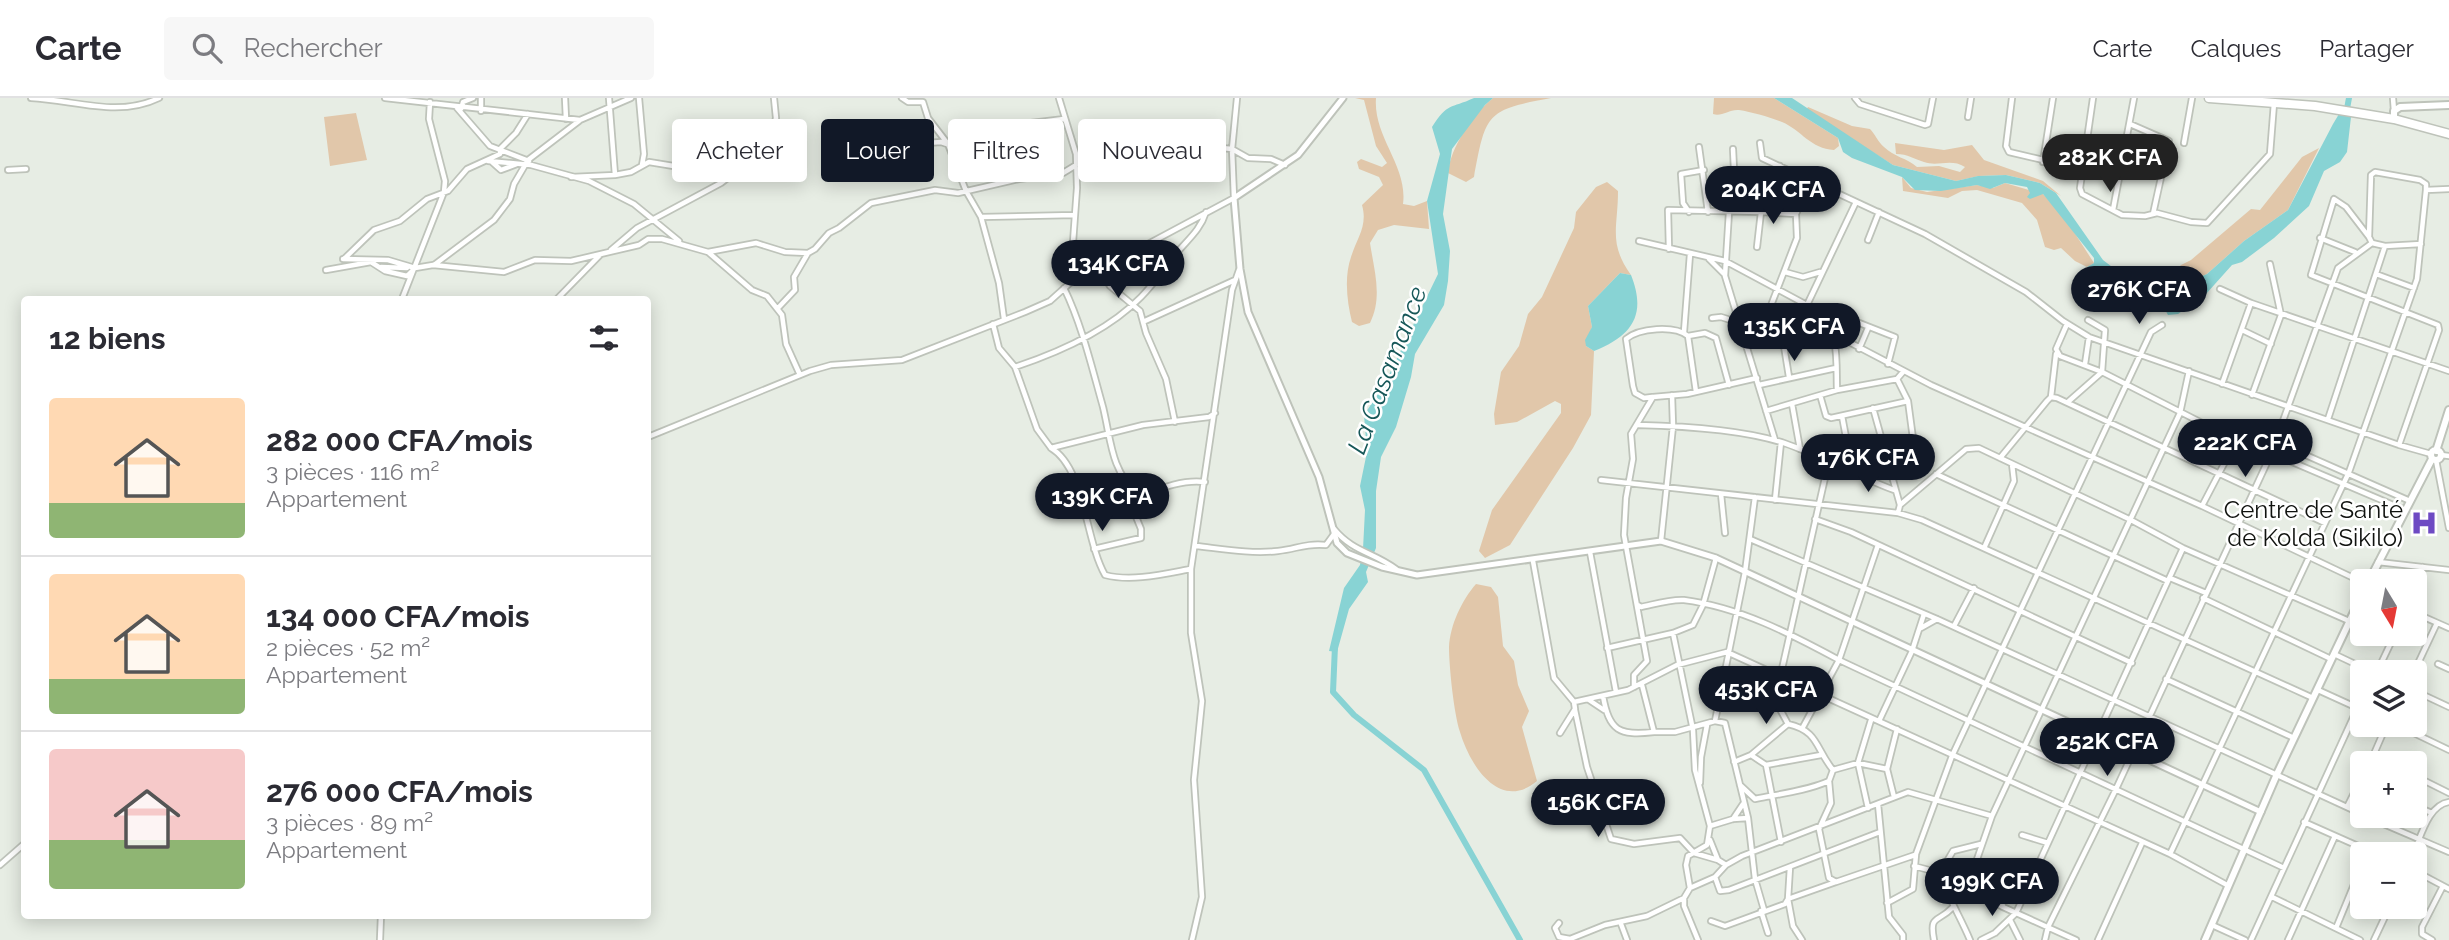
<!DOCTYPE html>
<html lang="fr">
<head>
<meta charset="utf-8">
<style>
	:root { --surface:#fff; --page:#f7f7f7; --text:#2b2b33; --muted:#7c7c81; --line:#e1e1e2; --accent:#111827 }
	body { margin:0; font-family:Raleway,sans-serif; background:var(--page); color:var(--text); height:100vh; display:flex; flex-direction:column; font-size:26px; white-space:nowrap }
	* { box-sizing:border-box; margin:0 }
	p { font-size:23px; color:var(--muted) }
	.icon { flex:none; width:38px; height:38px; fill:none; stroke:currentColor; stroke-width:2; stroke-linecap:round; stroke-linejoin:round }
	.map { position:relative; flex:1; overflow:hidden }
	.side { position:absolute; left:21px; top:198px; width:630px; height:623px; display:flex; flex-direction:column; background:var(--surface); border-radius:7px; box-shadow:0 4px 18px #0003 }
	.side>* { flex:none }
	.hud { position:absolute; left:672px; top:21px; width:665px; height:63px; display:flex; gap:14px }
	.needle { width:46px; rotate:170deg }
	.fabs { position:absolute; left:2350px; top:471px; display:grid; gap:14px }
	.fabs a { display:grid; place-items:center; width:77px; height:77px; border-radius:7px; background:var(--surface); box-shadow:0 4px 18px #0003; font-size:35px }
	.price { position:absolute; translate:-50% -60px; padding:0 16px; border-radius:24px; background:var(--accent); color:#fff; font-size:23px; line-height:46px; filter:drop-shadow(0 2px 4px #0008) }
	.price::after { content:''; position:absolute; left:50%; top:42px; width:21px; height:16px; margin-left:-10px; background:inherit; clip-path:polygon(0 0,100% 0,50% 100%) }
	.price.selected { background:#222; color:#fff }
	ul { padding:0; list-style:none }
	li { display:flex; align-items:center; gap:21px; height:175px; padding:0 28px }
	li+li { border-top:2px solid var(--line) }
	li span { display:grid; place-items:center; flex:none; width:196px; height:140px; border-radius:7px; color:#555 }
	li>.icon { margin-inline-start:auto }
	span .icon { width:84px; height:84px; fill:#fffc; stroke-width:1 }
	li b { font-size:30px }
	h2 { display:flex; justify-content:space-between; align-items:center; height:84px; padding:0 28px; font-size:30px }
	.tag { padding:0 24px; border-radius:7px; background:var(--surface); box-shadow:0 4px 18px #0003; font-size:24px; line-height:63px }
	.tag.selected { background:var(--accent); color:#fff }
	header { display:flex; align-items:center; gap:42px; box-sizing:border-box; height:98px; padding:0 35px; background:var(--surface); border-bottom:2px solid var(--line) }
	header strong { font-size:33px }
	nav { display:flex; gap:38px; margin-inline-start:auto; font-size:24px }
	.search { width:490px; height:63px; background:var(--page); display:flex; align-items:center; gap:18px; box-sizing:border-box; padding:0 24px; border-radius:7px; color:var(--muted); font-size:26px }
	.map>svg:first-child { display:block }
	.green { fill:#e1c7aa }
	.water { fill:#88d3d4 }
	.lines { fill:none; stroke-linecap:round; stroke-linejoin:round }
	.river { stroke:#88d3d4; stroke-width:6 }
	.minor-casing { stroke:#bec3ba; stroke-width:8 }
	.tertiary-casing { stroke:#bec3ba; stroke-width:9 }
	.secondary-casing { stroke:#bec3ba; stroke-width:10 }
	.primary-casing { stroke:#bec3ba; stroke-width:11 }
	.minor { stroke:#fff; stroke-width:4.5 }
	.tertiary { stroke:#fff; stroke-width:5 }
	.secondary { stroke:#fff; stroke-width:6 }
	.primary { stroke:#fff; stroke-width:8 }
	.labels { text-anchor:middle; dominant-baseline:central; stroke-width:5; stroke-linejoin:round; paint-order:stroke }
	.poi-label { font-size:24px; fill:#10120f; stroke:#fff; text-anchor:end }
	.water-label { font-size:26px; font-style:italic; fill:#165758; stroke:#fff }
</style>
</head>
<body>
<header>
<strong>Carte</strong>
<div class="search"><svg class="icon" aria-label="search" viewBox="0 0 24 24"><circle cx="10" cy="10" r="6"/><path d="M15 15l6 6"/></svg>Rechercher</div>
<nav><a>Carte</a><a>Calques</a><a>Partager</a></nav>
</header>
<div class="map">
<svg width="2449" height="842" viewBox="0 0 2449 842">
	<rect width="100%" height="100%" fill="#e7ede4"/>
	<path class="green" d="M1355,0H1376C1373,39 1408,68 1403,106L1414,108L1427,103L1429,131L1394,127L1378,132L1370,145C1374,172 1383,199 1370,225L1359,228L1352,224C1347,204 1344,179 1351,159C1357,140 1368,128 1362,107L1383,87L1379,79L1359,71L1357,64L1361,61L1382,69L1387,65L1376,48L1364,2Z
		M1493,0H1551C1485,12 1486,16 1474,79L1466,84L1448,75C1450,50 1473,16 1493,0Z
		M1714,0H1774L1838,40L1839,48L1834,52C1811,51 1801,32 1782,24C1769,19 1752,14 1739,12C1729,11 1722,19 1713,16Z
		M1808,9L1852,28L1870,31C1875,36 1878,44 1884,49C1894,59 1907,60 1917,69L1939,68L1960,74L1965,69C1951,60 1938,69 1924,64C1914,61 1908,56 1896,56L1895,45L1944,52L1972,47L1984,62L2043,83L2061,98L2040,85L2006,77L1979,78L1956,83L1893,67L1806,12Z
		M356,15L367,62L330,68L324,19Z
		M2319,50L2288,112L2244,143L2207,176L2182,187L2168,188L2167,181L2181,167L2191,162L2251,111L2260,112L2302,59Z
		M1902,79L1911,90L1927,94L1977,87L1993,90L2005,85L2043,96L2065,120L2094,165L2087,169L2075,163L2061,150L2054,152L2045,149L2037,122L2022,105L1977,92L1962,93L1948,100L1903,93Z
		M1607,84L1618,93C1618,130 1608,145 1631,177L1620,175L1588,208L1592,229L1586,248L1594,253L1591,317L1573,350L1510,447L1485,460L1479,453L1492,412L1561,315V306L1555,303L1517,324L1495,327L1494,316L1501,274L1519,248L1528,216L1542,199L1574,130L1576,114L1596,89Z
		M1476,486L1491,489L1498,499L1503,548L1514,563L1518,587L1529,613L1522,629L1537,683C1500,714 1470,668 1460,634C1454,616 1449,568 1449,549C1450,527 1462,502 1476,486Z"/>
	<path class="water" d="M1474,0H1493L1485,7L1452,51L1443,116L1450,153L1448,183L1444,207L1415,256L1411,279L1396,329L1381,359L1376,393V450L1366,474L1368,484L1349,511L1337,554L1329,553L1344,490L1360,467L1363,451L1365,412L1360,388L1367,354L1364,317L1384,287L1438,176L1427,103L1440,56L1432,29C1448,4 1450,11 1474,0Z
		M1774,0H1792L1893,67L1956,83L1978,78L2006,77L2040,85L2056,95L2103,162L2141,191L2167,199L2182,187L2207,176L2244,143L2288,112L2333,26L2339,16L2351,19L2347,54L2340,64L2324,73L2309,108L2274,140L2242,164L2232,167L2206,196L2178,216L2168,217L2162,206C2131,210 2096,203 2087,169L2094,165V160L2043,96L2030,101L2027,99L2030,95L2027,89L2005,85L1990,91L1977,87L1941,93L1915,92L1902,79L1852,60L1843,54L1838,40Z
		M1620,175L1631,177C1647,217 1632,238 1594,253L1586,248L1585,242L1592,229L1588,208Z"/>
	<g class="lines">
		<path class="river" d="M2346,16L2349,0
			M1335,548L1333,594L1354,617L1424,672L1520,842"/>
		<defs>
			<path id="minor" d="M31,0C74,2 118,20 159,0
				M385,0L580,22L631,0
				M481,0V13
				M565,0L566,21
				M609,0L615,77L631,74L649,64L704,73L742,68
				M639,0L644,56L642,67
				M902,0L908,4H923L928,20L948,46L966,93L981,119L999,185L1004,221
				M1059,0L1076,56L1077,90L1070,185
				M1855,0L1860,6L1925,27L1928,26L1933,0
				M2012,0L2006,48L2009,54L2082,71
				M2093,0L2080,90L2082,96L2122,117L2145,118L2157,115L2191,124L2207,125L2270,56L2274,5
				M2393,0L2394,13
				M457,10L490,48L529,63
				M461,11L463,4L473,0
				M1968,19L1971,0
				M2130,26L2169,43L2153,116
				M1760,45L1762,60L1925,136L2026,194L2063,223L2089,239L2399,347L2431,356
				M2184,45L2192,0
				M885,48L941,44L947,46
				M1699,49L1708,114
				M1733,51L1736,113
				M488,63L531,67L589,83L634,106L679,143
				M492,64L501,72L517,66
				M2043,64L2053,0
				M8,72L26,71
				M571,79L615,77
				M1019,81L1009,34L1031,25L1064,21
				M454,86L467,71L500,56V51L516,35L528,16
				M1706,87L1758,81L1780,68
				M2113,112L2134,0
				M1689,114L1683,105L1681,76L1704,72
				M1729,114L1725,178L1775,342
				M981,119L1075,117
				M2369,139L2346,109L2334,101L2311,177L2438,227L2439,232L2399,347
				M2320,140L2355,154
				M1868,142L1879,114
				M1639,143L1725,163L1818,213C1840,231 1836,265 1837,292
				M2421,146L2385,148L2372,145L2369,139L2371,77L2375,74L2420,82L2426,86V92
				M1757,149L1761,114L1796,116
				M1669,151L1668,112L1761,114L1767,106L1763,79
				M611,152L637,130L721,85L747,65L753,52L774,28L776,20L774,0
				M708,154L756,145L785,154L808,155L815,151L829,135L839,130L871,105L935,92L958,95L1019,81L1063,75L1091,58L1110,57L1137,48L1191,47L1232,51L1248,60L1271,61L1285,67
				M343,161L388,162L415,170L433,167L504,174L535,162L571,163L639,147L648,141H662L708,154L752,192L767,198L782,217L786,246L800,277
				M344,161L374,132L400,123L427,101L448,93L454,86
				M1709,161L1725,177
				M434,167L494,122L510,101L514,86L528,62L579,23
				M1097,168L1110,188L1140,213L1146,235L1166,281L1175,324
				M381,169L407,170
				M326,172L371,164L385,173L407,178L413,172
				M1785,174L1803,179L1820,174
				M2376,176L2414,190
				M1064,190C1082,227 1092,270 1103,309C1112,347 1110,368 1138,399C1159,391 1182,381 1205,384
				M2220,191L2251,205
				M402,201L444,94L445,83L429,21L430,4
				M557,201L600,157
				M1807,207L1856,104
				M778,210L795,192L794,179L808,155
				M1712,220L1721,219L1740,225L1796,223L1828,233L1931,287L2202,408L2362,484
				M1145,223L1235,182
				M1765,223L1797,140L1796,116L1811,81
				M1780,223L1789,279
				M993,226L999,250L1015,269L1037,331L1051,350L1143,327L1209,319L1215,315
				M2067,226L2056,251L2060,258L2102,274L2210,329L2405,412
				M1832,232L1839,217L1895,239L1888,266
				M2242,232L2271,246
				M1684,234L1690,156
				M1688,238L1696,294
				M1859,251L1868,230
				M2085,266L2089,239
				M1015,269C1060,254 1108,233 1141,199C1154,186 1164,171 1175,157C1187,142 1200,133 1206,114
				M2222,286L2251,205L2449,273
				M1759,287L1836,270
				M1820,297L1826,318L1831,320L1908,303
				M2252,297L2281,217L2270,166
				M1652,299L1644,300L1635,295L1633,288L1626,241C1639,230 1674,227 1688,238L1705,235L1716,240L1729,287
				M2051,299L2056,256
				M2069,303L2102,274L2105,232L2088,222
				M1792,306L1800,351
				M1873,310L1900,407L1898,415
				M1766,313L1837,292L1897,281
				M1842,318L1851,366
				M2328,321L2385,148
				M1638,327C1681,328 1744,332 1784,345C1822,358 1856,378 1894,392
				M648,339L810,273L831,267L902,262L1025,214L1050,203L1070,185L1097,168L1133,154L1234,100L1232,51L1237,0
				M2276,344L2410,403
				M1051,350C1085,370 1085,442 1105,477C1132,484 1164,476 1191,471
				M2441,357L2449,358
				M2000,360L2047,303L2051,299L2057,300L2325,425
				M2436,362L2449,430
				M1851,366L1914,348L1908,303L1897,281L1903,274
				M1936,376L2168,483
				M1601,382L1898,415L1922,422L2313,600
				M1721,396L1725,435
				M1775,402L1781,344
				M1900,407L1966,351L1979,350L2131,422L2183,450L2349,523
				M2202,408L2237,341
				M1815,421L1851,434L2132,565
				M1334,431C1353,454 1373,454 1396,471
				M1750,441L1937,521L2362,716
				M1661,443L1673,328L1672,297
				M1196,448C1223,451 1251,456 1278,453C1297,451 1305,445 1326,447L1334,436
				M1985,448L2014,383L2012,366
				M1094,451L1141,440V431L1121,382
				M1590,454L1616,594
				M1533,463L1554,580L1574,604
				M2378,464L2449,472
				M2170,480L2206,495
				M2415,488L2423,469
				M2203,500L2331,561
				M1638,507L1641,509C1655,506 1671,501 1684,502C1739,509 1791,536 1839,562L2284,770
				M2415,515L2449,530
				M2352,521L2362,526
				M1954,528L1974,490
				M1921,530L1937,521
				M1673,535L1693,632L1695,672L1710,728L1733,721L1748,720
				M2382,536L2392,541
				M1607,550L1673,535L1693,527L1703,507L1716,460
				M2334,556L2372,574
				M2438,566L2449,571
				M2377,574L2395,536
				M2414,574L2437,525
				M2166,581L2294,640
				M1642,587L1654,634H1675L1715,623L1725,625L1748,720L1755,781L1764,812
				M1634,589V577L1647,563L1624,437L1626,400L1633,361L1631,336L1653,299L1687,296L1757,280
				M2318,592L2362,612
				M2415,593L2449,609
				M1603,598C1609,633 1619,638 1654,634
				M1589,602L1604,612
				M1575,612L1587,669L1611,741L1634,746L1680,740L1694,755L1718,762
				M1715,623L1745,474L1755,399
				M1879,623L1912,553L1924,516
				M1788,626L1775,602L1829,362
				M2395,626L2449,652
				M1803,629L1839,562L1878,447
				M1560,635L1575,611L1574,604L1628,592L1677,567L1727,554L2170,756L2227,787
				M1751,657L1766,667L1821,657
				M2374,657L2390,665
				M1734,664L1751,657L1788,626C1819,633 1815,650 1833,672
				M2370,665L2387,626
				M1766,667L1781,744
				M1887,671L1897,631
				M2415,678L2449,695
				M1829,683L1831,705L1819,731L1829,780L1836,784L1915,757
				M1700,685L1701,659L1707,627
				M1740,687L1755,701C1779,696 1806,693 1829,683L1833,672L1858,665L1887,671L1894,699
				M1878,706L1889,819L1903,837V842
				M2415,708L2432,715
				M2347,709L2362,679
				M1868,710L1858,665L1871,622
				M2365,718L2449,754
				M1733,721L1743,706
				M2304,724L2376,756
				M2022,737L2048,745
				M1710,742L1718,762L1726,767
				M2170,756L2349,374L2417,181L2426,92L2449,91
				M2413,756C2421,739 2428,707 2449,704
				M1979,762L1999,791L2003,809
				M0,767L24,746
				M1914,768L1940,775L2003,809L2076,842
				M2415,773L2449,791
				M1715,779L1720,793L1729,792L1880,734
				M1690,790L1686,767L1688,758L1707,747L1710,728
				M1967,790L1992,718L2180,315L2189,273
				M2272,799L2360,842
				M1684,800V808L1698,842
				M1887,805L1913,791L1916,756L1952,658L2151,234L2162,227
				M1761,813L1768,835
				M2010,822L2020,842
				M1711,823L1725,828L1785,806L1788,801L1790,769
				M1559,825L1555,830L1559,839L1570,841L1605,827L1647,818L1684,800L1690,790L1715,779L1726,767L1742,758L1908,694L1992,718
				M1621,826L1627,842
				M2212,827L2245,842
				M2336,830L2362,767
				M380,842L381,817
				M1192,842L1202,799L1194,682L1202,603L1191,535V471L1232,192L1239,172
				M1802,842L1793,828L1788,801L1836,784
				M1934,842C1929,816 1938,825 1952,810
				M1970,842C1960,818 1948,800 1940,775L1953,753L1981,746
				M1981,842L1995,835L2016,815L2183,450
				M2045,842L2048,829L2116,691L2271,356L2338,170L2372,145
				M2098,842L2142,745
				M2251,842L2358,609
				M2288,842L2335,738
				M2374,842L2390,808
				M2432,842L2422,836V829L2443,788"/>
			<path id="tertiary" d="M1343,0L1298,57L1234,100L1240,171L1248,214L1319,379L1337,445L1347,455L1382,469L1417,477L1661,443L1716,460L2261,714"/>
			<path id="secondary" d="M2394,21V13L2400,9L2449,7
				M2431 357a5 5 0 1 1 10 0a5 5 0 1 1-10 0Z
				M2436,353L2449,312
				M2369,483L2432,361
				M2205,842L2277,676L2362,497"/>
			<path id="primary" d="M2209,0L2315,8L2394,21L2449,36"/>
		</defs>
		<use href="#minor" class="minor-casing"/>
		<use href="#tertiary" class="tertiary-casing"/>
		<use href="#secondary" class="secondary-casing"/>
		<use href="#primary" class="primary-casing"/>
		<use href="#minor" class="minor"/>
		<use href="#tertiary" class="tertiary"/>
		<use href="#secondary" class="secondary"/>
		<use href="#primary" class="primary"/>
	</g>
	<defs>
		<symbol id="hospital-bare" viewBox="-9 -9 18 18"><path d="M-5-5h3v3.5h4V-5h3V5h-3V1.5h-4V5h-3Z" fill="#6e4ac3" stroke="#fff" stroke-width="2.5" paint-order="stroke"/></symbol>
	</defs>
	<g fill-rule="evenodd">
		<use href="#hospital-bare" x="2405" y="406" width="38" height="38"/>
	</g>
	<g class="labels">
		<g class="poi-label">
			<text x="2403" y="411">Centre de Santé<tspan x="2403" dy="28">de Kolda (Sikilo)</tspan></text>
		</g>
		<g class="water-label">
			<text transform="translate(1387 272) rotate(-69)">La Casamance</text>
		</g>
	</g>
</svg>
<div class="fabs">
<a><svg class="needle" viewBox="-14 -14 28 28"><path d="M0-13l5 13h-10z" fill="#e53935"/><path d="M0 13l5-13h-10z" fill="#7c7c81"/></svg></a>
<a><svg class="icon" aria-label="layers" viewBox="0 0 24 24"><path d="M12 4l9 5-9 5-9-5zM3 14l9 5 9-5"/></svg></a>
<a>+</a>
<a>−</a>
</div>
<b class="price selected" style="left:2110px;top:96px">282K CFA</b>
<b class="price" style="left:1773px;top:128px">204K CFA</b>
<b class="price" style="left:1118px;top:202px">134K CFA</b>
<b class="price" style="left:2139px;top:228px">276K CFA</b>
<b class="price" style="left:1794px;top:265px">135K CFA</b>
<b class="price" style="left:2245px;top:381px">222K CFA</b>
<b class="price" style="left:1868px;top:396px">176K CFA</b>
<b class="price" style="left:1102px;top:435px">139K CFA</b>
<b class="price" style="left:1766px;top:628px">453K CFA</b>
<b class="price" style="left:2107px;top:680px">252K CFA</b>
<b class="price" style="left:1598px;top:741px">156K CFA</b>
<b class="price" style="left:1992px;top:820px">199K CFA</b>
<div class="hud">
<a class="tag">Acheter</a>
<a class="tag selected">Louer</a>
<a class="tag">Filtres</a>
<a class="tag">Nouveau</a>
</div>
<section class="side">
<h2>12 biens<svg class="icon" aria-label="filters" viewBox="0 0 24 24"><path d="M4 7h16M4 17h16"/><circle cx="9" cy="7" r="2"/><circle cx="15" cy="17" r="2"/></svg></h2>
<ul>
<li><span style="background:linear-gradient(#ffd9b3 75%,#8fb573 0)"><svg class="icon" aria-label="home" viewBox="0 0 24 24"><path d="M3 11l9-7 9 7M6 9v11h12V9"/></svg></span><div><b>282 000 CFA/mois</b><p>3 pièces · 116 m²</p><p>Appartement</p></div></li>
<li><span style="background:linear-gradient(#ffd9b3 75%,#8fb573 0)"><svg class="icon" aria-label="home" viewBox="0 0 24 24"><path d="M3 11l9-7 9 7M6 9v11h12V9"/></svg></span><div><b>134 000 CFA/mois</b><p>2 pièces · 52 m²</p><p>Appartement</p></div></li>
<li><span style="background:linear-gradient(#f6c9c9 65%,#8fb573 0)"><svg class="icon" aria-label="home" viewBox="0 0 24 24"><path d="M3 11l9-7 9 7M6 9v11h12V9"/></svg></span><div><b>276 000 CFA/mois</b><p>3 pièces · 89 m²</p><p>Appartement</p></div></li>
</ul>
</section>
</div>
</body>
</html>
